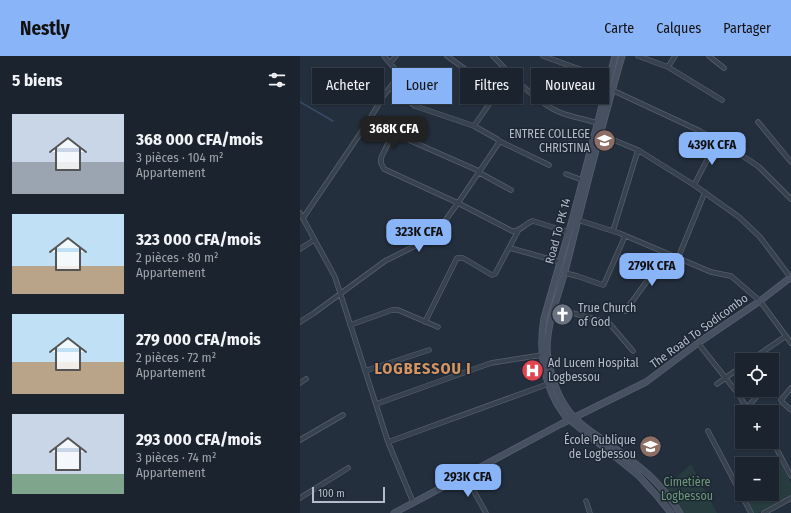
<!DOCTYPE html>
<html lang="fr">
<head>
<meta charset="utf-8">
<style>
	:root { --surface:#1b232e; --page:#242b36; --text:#f1f3f6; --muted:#a0a4aa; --line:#39404a; --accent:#8ab4f8 }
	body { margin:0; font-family:"Fira Sans Condensed",sans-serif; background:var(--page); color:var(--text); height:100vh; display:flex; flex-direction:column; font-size:15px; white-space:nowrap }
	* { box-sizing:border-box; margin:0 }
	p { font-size:13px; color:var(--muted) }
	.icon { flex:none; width:22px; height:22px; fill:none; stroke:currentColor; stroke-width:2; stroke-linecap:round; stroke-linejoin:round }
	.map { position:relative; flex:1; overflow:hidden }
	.panel { display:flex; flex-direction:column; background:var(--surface); width:300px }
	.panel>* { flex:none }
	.guide { position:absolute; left:12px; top:12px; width:380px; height:36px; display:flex; gap:8px }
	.buttons { position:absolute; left:435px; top:297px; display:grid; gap:8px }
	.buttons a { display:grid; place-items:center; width:44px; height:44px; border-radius:0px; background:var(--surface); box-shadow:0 1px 3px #0004,0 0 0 1px var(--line); font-size:20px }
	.scale { position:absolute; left:12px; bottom:10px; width:73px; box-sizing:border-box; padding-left:4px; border:2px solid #b4bcc9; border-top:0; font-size:11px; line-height:14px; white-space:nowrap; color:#b4bcc9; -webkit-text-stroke:3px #1d2633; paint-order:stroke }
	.price { position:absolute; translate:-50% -34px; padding:0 9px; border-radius:8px; background:var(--accent); color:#111; font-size:13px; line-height:26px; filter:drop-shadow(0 1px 2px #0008) }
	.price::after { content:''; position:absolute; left:50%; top:24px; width:12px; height:9px; margin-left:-6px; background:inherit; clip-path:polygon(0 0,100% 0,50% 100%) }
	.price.on { background:#222; color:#fff }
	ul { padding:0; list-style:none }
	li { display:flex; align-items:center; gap:12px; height:100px; padding:0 12px }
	li span { display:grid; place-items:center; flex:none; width:112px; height:80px; border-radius:0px; color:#555 }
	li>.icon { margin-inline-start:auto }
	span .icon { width:48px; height:48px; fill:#fffc; stroke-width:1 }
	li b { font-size:17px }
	h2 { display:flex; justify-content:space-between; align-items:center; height:48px; padding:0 12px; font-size:17px }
	.pill { padding:0 14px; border-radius:0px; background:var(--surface); box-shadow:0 1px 3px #0004,0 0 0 1px var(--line); font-size:14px; line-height:36px }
	.pill.on { background:var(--accent); color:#111 }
	header { display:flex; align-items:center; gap:24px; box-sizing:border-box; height:56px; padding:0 20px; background:var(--accent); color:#111 }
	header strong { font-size:19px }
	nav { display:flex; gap:22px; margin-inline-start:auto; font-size:14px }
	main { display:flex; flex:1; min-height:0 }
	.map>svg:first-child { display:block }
	.medical { fill:#32303f }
	.green { fill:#263c3f }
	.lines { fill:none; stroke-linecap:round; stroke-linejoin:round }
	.stream { stroke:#394c67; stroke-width:1.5 }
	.street-casing { stroke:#565f6c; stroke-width:5.5 }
	.secondary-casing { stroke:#565f6c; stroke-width:7 }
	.street { stroke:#38414e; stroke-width:4 }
	.secondary { stroke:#465061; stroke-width:5.5 }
	.labels { text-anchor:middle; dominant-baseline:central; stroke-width:3; stroke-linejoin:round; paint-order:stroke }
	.poi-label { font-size:12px; fill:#b4bcc9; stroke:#1d2633; text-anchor:end }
	.street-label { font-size:12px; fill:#b4bcc9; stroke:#1d2633 }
	.park-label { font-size:12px; fill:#6b9a76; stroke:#1d2633 }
	.district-label { font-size:16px; font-weight:bold; letter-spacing:1px; fill:#d59563; stroke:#1d2633 }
</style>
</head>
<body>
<header>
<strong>Nestly</strong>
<nav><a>Carte</a><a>Calques</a><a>Partager</a></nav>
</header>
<main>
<section class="panel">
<h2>5 biens<svg class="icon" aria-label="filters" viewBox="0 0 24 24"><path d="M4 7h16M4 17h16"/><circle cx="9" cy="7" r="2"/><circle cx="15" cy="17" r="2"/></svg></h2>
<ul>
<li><span style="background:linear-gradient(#c9d6e8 60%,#9aa5b1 0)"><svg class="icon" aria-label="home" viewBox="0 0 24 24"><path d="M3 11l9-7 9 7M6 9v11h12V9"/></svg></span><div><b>368 000 CFA/mois</b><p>3 pièces · 104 m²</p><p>Appartement</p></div></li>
<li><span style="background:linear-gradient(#bfe0f5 65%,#b9a48a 0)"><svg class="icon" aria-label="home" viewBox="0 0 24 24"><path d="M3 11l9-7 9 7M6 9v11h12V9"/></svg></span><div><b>323 000 CFA/mois</b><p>2 pièces · 80 m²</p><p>Appartement</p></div></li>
<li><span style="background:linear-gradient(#bfe0f5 60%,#b9a48a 0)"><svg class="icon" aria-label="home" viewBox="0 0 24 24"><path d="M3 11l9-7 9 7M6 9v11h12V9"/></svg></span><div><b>279 000 CFA/mois</b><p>2 pièces · 72 m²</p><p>Appartement</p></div></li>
<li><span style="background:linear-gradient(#c9d6e8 75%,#7fa58c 0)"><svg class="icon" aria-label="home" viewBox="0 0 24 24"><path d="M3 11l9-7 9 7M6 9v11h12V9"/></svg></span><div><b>293 000 CFA/mois</b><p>3 pièces · 74 m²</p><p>Appartement</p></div></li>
</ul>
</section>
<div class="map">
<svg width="491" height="457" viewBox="0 0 491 457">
	<rect width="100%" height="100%" fill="#242f3e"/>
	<path class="medical" d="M235,309L236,316L228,319L227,314L230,313V310Z"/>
	<path class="green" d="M480,405L491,427V440L458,457H449L435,430L442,426V438H472V410Z
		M391,408L417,457H384L366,431Z"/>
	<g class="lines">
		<path class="stream" d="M0,46L33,65"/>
		<defs>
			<path id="street" d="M147,0L197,36
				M193,0C210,18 236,46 259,56C271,61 285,63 297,67
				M243,0L279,13L310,21
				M338,0L368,11L422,44
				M409,0L424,12
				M90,7L96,0
				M368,11L375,0
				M312,34L400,75L449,104L459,111L491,143
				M68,66L179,115
				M458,66L491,106
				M174,70L210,18
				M93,77L81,102V107L84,113L158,147L212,175C221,176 225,167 233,165L268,176
				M299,78L338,94L394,129L439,161L460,181L491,222
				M199,85L249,109
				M178,116L211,134
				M266,118L282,124
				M394,129L417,85
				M0,157L35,221L88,386L113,446
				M3,162L68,66L84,39L99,20V18L84,0
				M278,164L319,177L411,216L431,220L460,245L491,287
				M313,175L338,94
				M210,192L260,206
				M0,193L14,184
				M378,202L405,136
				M265,217L277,220L303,229L304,228L325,180
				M254,252L309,267L333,295
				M325,255L367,198
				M0,266L14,257L85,205L127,184L136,177L158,147L198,88L199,85L197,83L174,70L115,50L90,32
				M125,266L157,202H163L192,219L195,218L218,175
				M50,269L92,254H98L138,271
				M398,287L439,339L449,356
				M451,304L486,280
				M65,315L129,294
				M0,327L6,323
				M417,328L442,310
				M491,332L481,344L483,347L491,354
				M76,348L191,307L242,299
				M447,352L462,334
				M408,375L451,457
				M0,384L43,359
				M472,384L491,420
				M88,386L248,328
				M165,419L186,457
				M0,442L48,412
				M286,445L290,457
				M464,457L491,442"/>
			<path id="secondary" d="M315,0L273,161L244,262C238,296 244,332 265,360L338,419L358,441L371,457
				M322,0C302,69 284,139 267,208C260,236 248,262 247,291C247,307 255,334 264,348C275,366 292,376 309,388C339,409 360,425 380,457
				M94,457L261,368L346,326L398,287L460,245L491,221"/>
		</defs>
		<use href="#street" class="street-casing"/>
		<use href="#secondary" class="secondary-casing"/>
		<use href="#street" class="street"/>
		<use href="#secondary" class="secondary"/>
	</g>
	<defs>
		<symbol id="school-disc" viewBox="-11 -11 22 22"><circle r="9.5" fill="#8d6e63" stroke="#1d2633"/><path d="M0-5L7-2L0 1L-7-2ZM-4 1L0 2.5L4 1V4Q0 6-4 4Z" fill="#fff"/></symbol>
		<symbol id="church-disc" viewBox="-11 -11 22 22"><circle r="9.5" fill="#6b7280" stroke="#1d2633"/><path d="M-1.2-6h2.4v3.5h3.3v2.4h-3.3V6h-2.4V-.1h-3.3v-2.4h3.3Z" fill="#fff"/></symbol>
		<symbol id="hospital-disc" viewBox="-11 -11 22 22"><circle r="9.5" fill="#e0444e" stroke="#1d2633"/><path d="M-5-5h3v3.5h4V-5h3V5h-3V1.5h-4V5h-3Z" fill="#fff"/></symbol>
	</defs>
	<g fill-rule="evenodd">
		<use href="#school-disc" x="292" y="72" width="25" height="25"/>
		<use href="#church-disc" x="250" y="246" width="25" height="25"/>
		<use href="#hospital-disc" x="220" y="302" width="25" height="25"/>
		<use href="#school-disc" x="338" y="378" width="25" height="25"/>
	</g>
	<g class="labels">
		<g class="poi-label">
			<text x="290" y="78">ENTREE COLLEGE<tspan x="290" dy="14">CHRISTINA</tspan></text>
			<text x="278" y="252" text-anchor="start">True Church<tspan x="278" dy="14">of God</tspan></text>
			<text x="248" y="307" text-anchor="start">Ad Lucem Hospital<tspan x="248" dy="14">Logbessou</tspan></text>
			<text x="336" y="384">École Publique<tspan x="336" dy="14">de Logbessou</tspan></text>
		</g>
		<g class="street-label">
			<text transform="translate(258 175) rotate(-75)">Road To PK 14</text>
			<text transform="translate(399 275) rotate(-36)">The Road To Sodicombo</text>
		</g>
		<g class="park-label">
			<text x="387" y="426">Cimetière<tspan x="387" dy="14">Logbessou</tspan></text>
		</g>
		<g class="district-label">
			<text x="123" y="312">LOGBESSOU I</text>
		</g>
	</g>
</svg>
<div class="buttons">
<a><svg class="icon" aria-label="locate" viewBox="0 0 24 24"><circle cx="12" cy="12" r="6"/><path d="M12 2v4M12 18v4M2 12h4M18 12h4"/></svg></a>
<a>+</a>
<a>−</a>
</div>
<div class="scale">100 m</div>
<b class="price on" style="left:94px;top:94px">368K CFA</b>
<b class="price" style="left:412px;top:110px">439K CFA</b>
<b class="price" style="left:119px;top:197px">323K CFA</b>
<b class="price" style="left:352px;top:231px">279K CFA</b>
<b class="price" style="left:168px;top:442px">293K CFA</b>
<div class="guide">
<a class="pill">Acheter</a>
<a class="pill on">Louer</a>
<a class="pill">Filtres</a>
<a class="pill">Nouveau</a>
</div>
</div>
</main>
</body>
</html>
